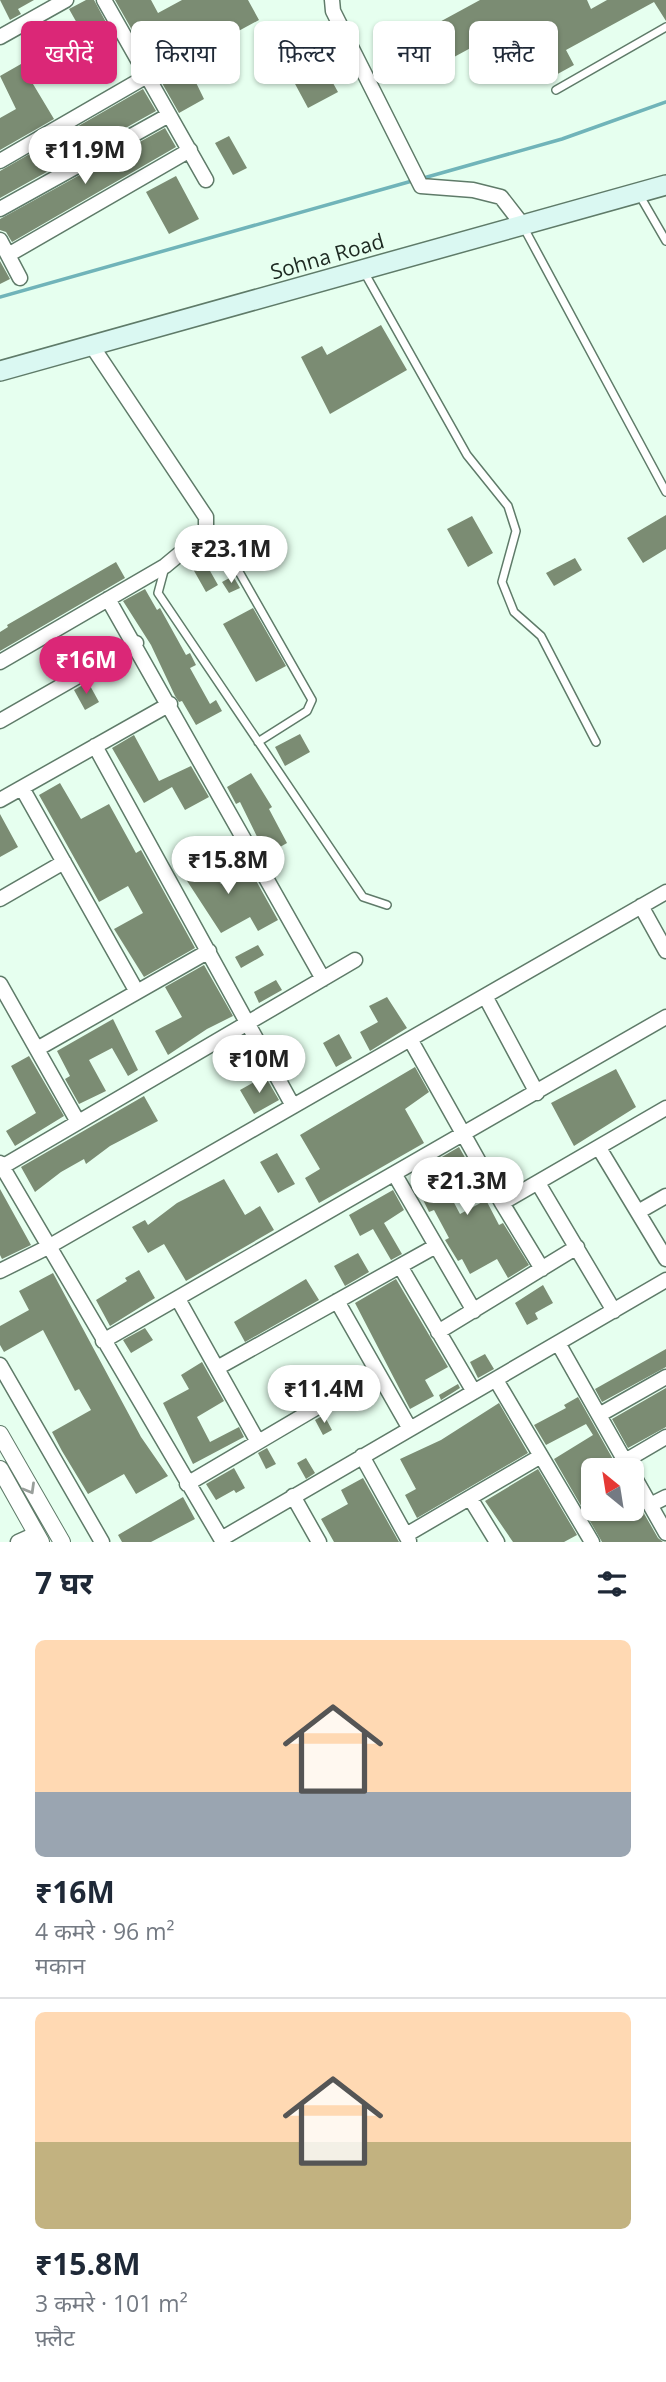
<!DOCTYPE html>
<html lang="hi">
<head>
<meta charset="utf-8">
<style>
	:root { --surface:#fff; --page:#f6f6f7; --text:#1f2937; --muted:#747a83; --line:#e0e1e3; --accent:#db2777 }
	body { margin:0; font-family:"Open Sans","Noto Sans Devanagari",sans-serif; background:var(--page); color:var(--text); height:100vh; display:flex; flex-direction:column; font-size:26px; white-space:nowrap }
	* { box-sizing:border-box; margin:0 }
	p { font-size:23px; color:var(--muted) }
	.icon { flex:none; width:38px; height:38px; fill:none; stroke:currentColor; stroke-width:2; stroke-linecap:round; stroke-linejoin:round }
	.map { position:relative; height:1542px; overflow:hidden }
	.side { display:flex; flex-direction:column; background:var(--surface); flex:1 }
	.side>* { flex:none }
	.top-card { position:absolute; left:21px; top:21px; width:625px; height:63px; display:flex; gap:14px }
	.needle { width:46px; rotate:330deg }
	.controls { position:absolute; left:581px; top:1458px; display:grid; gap:14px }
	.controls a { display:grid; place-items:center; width:63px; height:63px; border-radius:10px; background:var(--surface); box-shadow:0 2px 5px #0004; font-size:35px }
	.price { position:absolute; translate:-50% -60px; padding:0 16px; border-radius:24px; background:#fff; color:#222; font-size:23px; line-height:46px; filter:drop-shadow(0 2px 4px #0008) }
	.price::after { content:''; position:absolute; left:50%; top:42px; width:21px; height:16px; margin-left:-10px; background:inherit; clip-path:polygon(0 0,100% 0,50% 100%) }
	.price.current { background:var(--accent); color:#fff }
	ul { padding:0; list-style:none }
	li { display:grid; align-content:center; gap:14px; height:371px; padding:0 35px }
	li+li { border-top:2px solid var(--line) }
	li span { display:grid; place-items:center; height:217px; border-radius:10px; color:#555 }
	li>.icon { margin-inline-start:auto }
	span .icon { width:126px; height:126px; fill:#fffc; stroke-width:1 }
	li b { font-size:30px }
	h2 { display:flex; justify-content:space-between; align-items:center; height:84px; padding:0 35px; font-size:30px }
	.tag { padding:0 24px; border-radius:10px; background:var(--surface); box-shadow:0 2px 5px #0004; font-size:24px; line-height:63px }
	.tag.current { background:var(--accent); color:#fff }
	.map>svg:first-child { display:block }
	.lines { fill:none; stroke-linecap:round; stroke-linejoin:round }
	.stream { stroke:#70b4b9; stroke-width:3.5 }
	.building { fill:#7b8c73 }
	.service-casing { stroke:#5f7b69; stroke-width:10 }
	.minor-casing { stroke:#5f7b69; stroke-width:17 }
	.tertiary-casing { stroke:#5f7b69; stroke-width:18 }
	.secondary-casing { stroke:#5f7b69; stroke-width:22 }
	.service { stroke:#fff; stroke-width:7 }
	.minor { stroke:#fff; stroke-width:14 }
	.tertiary { stroke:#fff; stroke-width:16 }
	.secondary { stroke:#daf8f2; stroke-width:19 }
	.oneway { stroke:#999f9b }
	.labels { text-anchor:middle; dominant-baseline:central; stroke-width:5; stroke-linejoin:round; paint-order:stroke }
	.street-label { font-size:21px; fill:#1d2921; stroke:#e6ffef }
</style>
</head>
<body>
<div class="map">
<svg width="666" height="1542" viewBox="0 0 666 1542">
	<rect width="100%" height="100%" fill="#e6ffef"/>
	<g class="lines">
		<path class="stream" d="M420,179L562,139L666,102
			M0,297L412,181"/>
	</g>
	<path class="building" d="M0,0H34L18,9L21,14L10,20Z
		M86,0H94L114,37L58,70L48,50L82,32L69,9Z
		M115,0H151L158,13L182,0H248L259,20L185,60L204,99L179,113Z
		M480,0H587L591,9L607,0H666V21L654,2L566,50L574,65L543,82L521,42L511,48L502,31L419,76L401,43Z
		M309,40L338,92L308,108L280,56Z
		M21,64L54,119L0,150V118L16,109L0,76Z
		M143,89L156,111L0,198V171Z
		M165,128L176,147L12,242L6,232L0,230V219Z
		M229,136L247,168L233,175L215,143Z
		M176,176L199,219L169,234L146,192Z
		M0,261L10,279L0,284Z
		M381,325L407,370L330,414L301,357L322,346L327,355Z
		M666,515V549L643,563L627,538Z
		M472,516L493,553L468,567L447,529Z
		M575,558L582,570L554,586L546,573Z
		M116,562L125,578L0,651V632L8,627L7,625Z
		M205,562L218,585L206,592L193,569Z
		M233,576L240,588L229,593L222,582Z
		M145,589L157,610L160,608L186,655L190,653L196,665L190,668L210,704L216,700L222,711L196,725L182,701L179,702L175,696L151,645L123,601Z
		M253,608L286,666L256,682L223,624Z
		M88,682L99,702L85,710L74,690Z
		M300,734L310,752L285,766L275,747Z
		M134,735L159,781L191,766L209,797L185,810L172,787L144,803L112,748Z
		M251,773L272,807L269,809L287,843L266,855L240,802L236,804L227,787Z
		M60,783L81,819L109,804L136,853L141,850L195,948L144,977L114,929L143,913L128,886L99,902L39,795Z
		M0,814L18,847L0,857Z
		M198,852L221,884L249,868L278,920L258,931L250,917L221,933L176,864Z
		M258,945L264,955L241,968L235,957Z
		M204,965L233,1016L207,1029L168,1055L155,1031L182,1017L165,987Z
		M276,980L282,990L259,1003L254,992Z
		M387,997L407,1028L370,1051L360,1032L378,1022L369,1006Z
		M113,1019L138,1070L128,1076L112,1048L89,1060L106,1091L79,1104L65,1079L70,1076L57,1051Z
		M339,1034L352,1058L336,1067L323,1043Z
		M29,1056L64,1116L15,1146L6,1131L36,1113L11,1066Z
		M415,1067L429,1092L405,1109L424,1143L319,1203L305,1178L320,1169L300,1135Z
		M616,1069L636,1107L574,1146L551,1103Z
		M265,1076L279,1100L254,1114L240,1090Z
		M144,1096L158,1121L110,1146L86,1164L84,1159L61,1172L35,1192L21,1167Z
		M459,1147L479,1182L451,1197L460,1214L486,1200L499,1225L503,1223L529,1265L508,1278L497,1259L470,1274L462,1259L458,1261L445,1240L449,1238L434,1210L429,1212L411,1175Z
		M277,1153L295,1184L278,1193L260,1162Z
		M224,1179L245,1215L260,1206L274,1230L186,1281L164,1244L148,1253L132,1227L145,1220L148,1225L177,1203Z
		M0,1189L31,1245L2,1259L0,1255Z
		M393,1190L404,1210L384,1223L402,1254L391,1260L373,1229L360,1236L349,1215Z
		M358,1253L369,1272L345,1286L334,1266Z
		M139,1270L155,1298L110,1326L96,1300L127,1281L125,1278Z
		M53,1273L141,1437L168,1476L136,1494L124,1474L88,1494L62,1451L52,1432L91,1410L79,1389L75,1391L43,1330L4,1352L0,1345V1326L29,1310L19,1291Z
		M306,1279L319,1300L245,1342L234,1322Z
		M396,1279L448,1367L425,1380L434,1396L410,1409L355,1303Z
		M543,1285L553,1303L535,1313L538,1319L527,1325L515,1303Z
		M145,1328L153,1340L131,1353L123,1340Z
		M666,1349V1367L602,1402L595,1389Z
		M485,1354L494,1369L478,1378L470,1362Z
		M202,1362L224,1401L197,1417L210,1442L239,1427L244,1437L193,1464L163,1403L189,1389L181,1375Z
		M458,1384L460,1388L441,1400L439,1395Z
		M666,1388V1427L628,1448L612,1419Z
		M578,1397L619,1470H593V1508H632L634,1496L658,1538L663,1542H602L554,1459L593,1435L586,1424L546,1445L534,1425L566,1408L564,1405Z
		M499,1403L528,1453L417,1518L405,1495L416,1489L400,1459L441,1440Z
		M324,1415L332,1430L323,1435L315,1420Z
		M267,1448L276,1464L266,1469L258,1453Z
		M306,1458L315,1473L306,1479L297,1463Z
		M234,1468L245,1488L236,1493L234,1490L216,1500L206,1484Z
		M538,1469L577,1535L564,1542H513L485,1501Z
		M363,1478L399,1542H334L321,1519L348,1504L341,1490Z
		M183,1497L195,1519L151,1542H122L118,1535Z"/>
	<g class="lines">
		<defs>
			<path id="service" d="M556,90L666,27
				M640,196L666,241
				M524,228L666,492
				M363,270L467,455L508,506L516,531L502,582L514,612L541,636L596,742
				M206,532L222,542L312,700L307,711L258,742
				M165,567L158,593L363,897L387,905"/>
			<path id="minor" d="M104,0L206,180
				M332,0L333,11L421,186L473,190L501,197L522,224
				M0,37L66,0
				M0,161L147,76
				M0,209L169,115
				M0,240L20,278
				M8,255L190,150
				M108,599L323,979
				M0,662L165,566L206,532V517L92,346
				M0,721L136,643
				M95,746L293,1106
				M22,788L137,992
				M0,800L170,704
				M0,899L64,862
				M641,906L666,951
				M0,984L78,1122
				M485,996L537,1093
				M410,1039L502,1203L666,1108
				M37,1049L209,951
				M599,1148L666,1259
				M0,1163L223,1542
				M2,1167L355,960
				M395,1175L474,1311
				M538,1183L614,1311
				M502,1203L542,1269
				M638,1212L666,1196
				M400,1266L474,1392
				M0,1271L48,1247L666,892
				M178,1299L258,1442
				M337,1301L410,1429
				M438,1332L577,1247
				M103,1341L666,1017
				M558,1343L630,1470
				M0,1365L102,1542
				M217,1368L436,1246
				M496,1380L592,1542
				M599,1415L666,1377
				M362,1456L409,1541
				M625,1461L666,1437
				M632,1473L666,1533
				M187,1484L377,1372
				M293,1496L319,1542
				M470,1498L497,1542
				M650,1505L666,1497
				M406,1535L541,1456
				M221,1539L666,1280
				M18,1542L36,1534"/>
			<path id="tertiary" d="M0,1434L62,1542
				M0,1469L41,1542"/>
			<path id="secondary" d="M0,371L666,185"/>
		</defs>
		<use href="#service" class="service-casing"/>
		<use href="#minor" class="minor-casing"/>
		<use href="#tertiary" class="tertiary-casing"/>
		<use href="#secondary" class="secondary-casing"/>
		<use href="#service" class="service"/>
		<use href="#minor" class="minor"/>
		<use href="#tertiary" class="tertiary"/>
		<use href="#secondary" class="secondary"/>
	</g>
	<defs><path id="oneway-chevron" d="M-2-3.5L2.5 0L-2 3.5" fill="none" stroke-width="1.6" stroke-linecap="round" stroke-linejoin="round" transform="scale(1.75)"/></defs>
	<use class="oneway" href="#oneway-chevron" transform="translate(30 1489) rotate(60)"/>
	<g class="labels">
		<g class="street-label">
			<text transform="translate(327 256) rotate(-16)">Sohna Road</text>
		</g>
	</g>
</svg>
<div class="controls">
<a><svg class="needle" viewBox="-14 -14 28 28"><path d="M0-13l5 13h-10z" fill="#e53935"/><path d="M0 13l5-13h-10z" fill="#747a83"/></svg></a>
</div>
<b class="price" style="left:85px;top:186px">₹11.9M</b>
<b class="price" style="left:231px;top:585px">₹23.1M</b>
<b class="price current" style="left:86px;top:696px">₹16M</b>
<b class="price" style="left:228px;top:896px">₹15.8M</b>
<b class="price" style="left:259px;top:1095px">₹10M</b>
<b class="price" style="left:467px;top:1217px">₹21.3M</b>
<b class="price" style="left:324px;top:1425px">₹11.4M</b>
<div class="top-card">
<a class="tag current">खरीदें</a>
<a class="tag">किराया</a>
<a class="tag">फ़िल्टर</a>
<a class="tag">नया</a>
<a class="tag">फ़्लैट</a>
</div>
</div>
<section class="side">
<h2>7 घर<svg class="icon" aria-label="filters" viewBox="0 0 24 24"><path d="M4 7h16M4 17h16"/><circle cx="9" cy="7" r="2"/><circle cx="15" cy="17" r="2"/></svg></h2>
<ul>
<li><span style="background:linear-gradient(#ffd9b3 70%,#9aa5b1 0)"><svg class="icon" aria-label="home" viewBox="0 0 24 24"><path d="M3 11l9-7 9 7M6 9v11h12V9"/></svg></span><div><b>₹16M</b><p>4 कमरे · 96 m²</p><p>मकान</p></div></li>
<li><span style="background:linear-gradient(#ffd9b3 60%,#c2b280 0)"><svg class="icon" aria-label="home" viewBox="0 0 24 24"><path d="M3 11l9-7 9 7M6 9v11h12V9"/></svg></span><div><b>₹15.8M</b><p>3 कमरे · 101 m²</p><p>फ़्लैट</p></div></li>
</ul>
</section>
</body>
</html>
